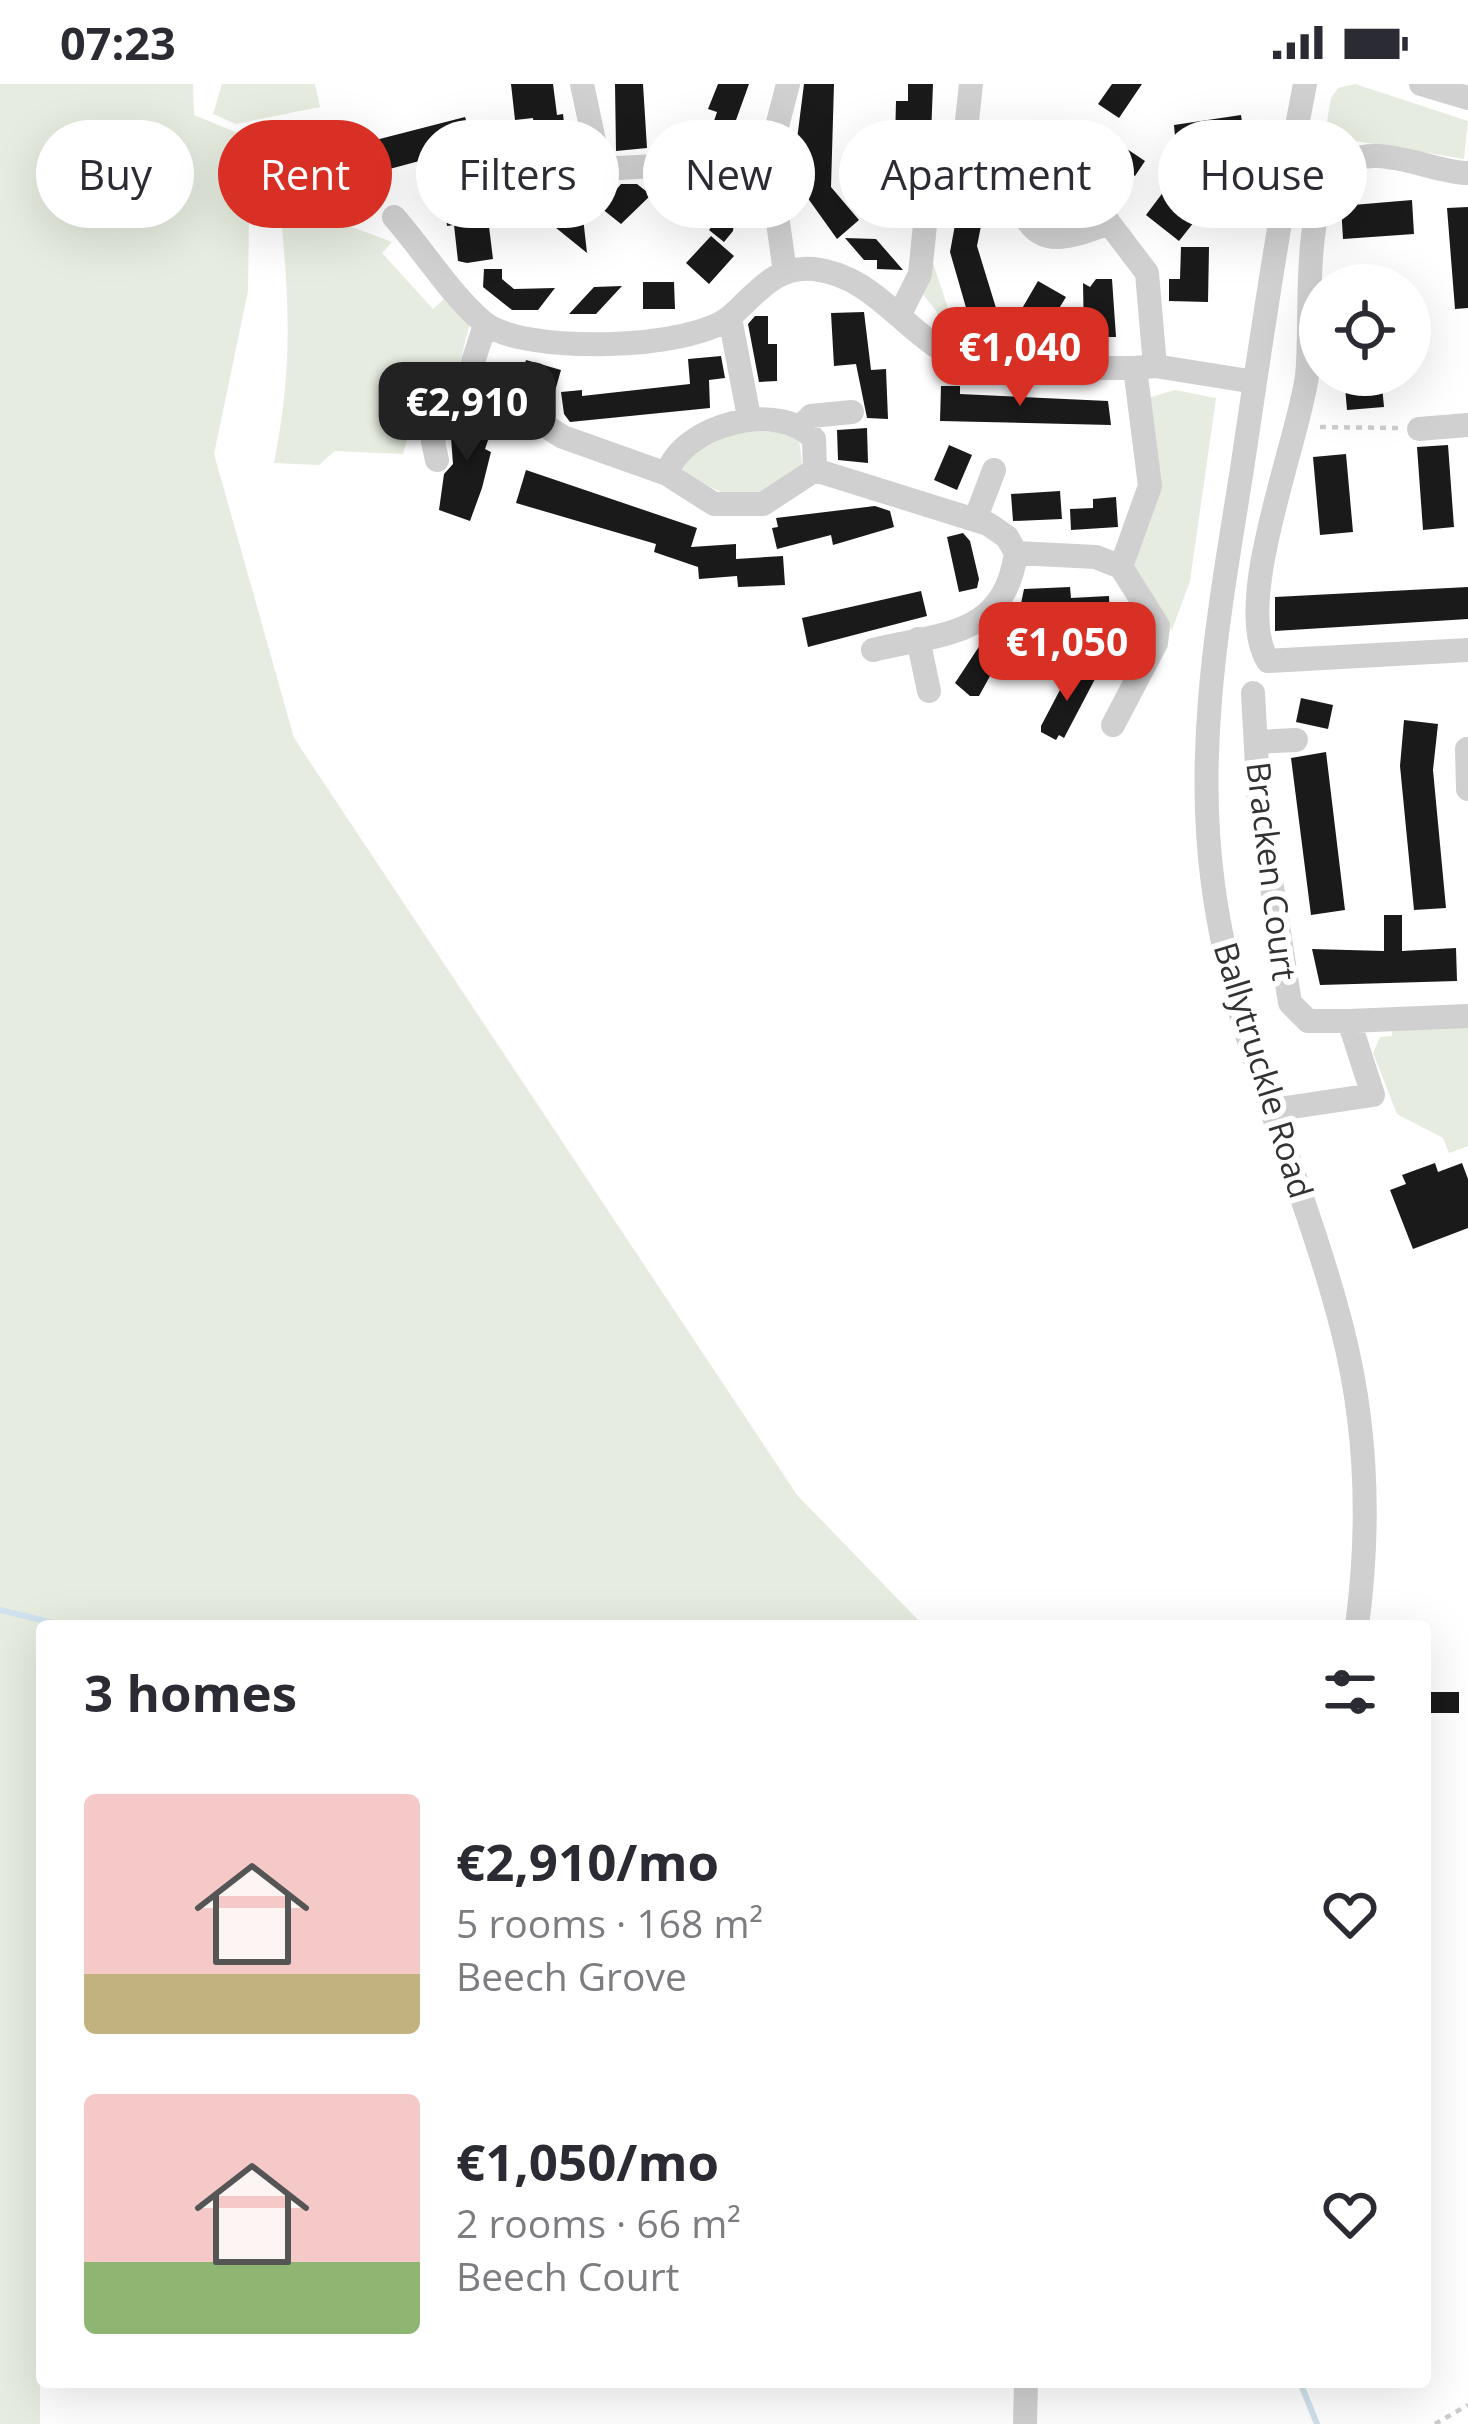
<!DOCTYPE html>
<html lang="en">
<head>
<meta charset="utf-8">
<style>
	:root { --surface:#fff; --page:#f2f2f3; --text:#2b2b33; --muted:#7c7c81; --accent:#d93025 }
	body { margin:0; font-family:"Open Sans",sans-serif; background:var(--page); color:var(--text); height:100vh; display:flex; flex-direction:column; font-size:45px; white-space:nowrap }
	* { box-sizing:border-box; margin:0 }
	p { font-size:39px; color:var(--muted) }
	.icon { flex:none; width:66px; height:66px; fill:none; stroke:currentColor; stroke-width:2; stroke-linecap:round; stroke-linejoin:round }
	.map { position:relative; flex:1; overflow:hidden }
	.side { position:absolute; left:36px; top:1536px; width:1395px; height:768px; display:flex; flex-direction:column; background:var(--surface); border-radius:12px; box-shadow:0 12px 48px #0002 }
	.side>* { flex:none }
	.guide { position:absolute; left:36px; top:36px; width:1398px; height:108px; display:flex; gap:24px }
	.controls { position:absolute; left:1299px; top:180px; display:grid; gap:24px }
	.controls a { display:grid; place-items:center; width:132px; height:132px; border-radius:50%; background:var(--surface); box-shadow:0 12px 48px #0002; font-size:60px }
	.price { position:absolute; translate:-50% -102px; padding:0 27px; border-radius:24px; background:var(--accent); color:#fff; font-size:39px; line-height:78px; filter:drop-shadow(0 3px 6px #0008) }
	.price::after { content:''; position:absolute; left:50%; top:72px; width:36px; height:27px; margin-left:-18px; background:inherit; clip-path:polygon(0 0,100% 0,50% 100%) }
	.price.current { background:#222; color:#fff }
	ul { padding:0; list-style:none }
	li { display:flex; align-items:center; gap:36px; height:300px; padding:0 48px }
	li span { display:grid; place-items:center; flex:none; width:336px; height:240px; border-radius:12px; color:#555 }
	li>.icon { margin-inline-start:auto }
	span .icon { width:144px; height:144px; fill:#fffc; stroke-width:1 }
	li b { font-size:51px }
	h2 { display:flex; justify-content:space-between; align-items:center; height:144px; padding:0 48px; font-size:51px }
	.pill { padding:0 42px; border-radius:54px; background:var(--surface); box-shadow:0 12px 48px #0002; font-size:42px; line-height:108px }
	.pill.current { background:var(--accent); color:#fff }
	.status { display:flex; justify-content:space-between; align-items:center; height:84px; padding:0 60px; background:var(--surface); direction:ltr }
	.status svg { height:33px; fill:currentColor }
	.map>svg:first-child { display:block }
	.green { fill:#e6ecdf }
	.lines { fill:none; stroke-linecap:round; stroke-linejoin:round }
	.stream { stroke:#cfe2ee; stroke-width:6 }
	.building { fill:#1a1a1a }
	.path { stroke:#cdcdcd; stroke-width:4.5; stroke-dasharray:6 6; stroke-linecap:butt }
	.minor { stroke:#d0d0d0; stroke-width:24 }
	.labels { text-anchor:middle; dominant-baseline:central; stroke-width:12; stroke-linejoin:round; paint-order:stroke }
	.street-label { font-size:33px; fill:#333; stroke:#fff }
</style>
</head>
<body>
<div class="status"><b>07:23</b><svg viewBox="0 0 49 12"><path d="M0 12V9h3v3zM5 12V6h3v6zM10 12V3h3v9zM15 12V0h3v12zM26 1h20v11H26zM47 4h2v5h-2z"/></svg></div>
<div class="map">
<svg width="1468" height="2340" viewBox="0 0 1468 2340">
	<rect width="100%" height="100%" fill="#fff"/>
	<path class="green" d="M0,0H193L194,31L250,54L248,207L214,370L294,654L797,1411L924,1542H42L40,2340H0Z
		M222,0H315L320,23L236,40L213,30Z
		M1355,0L1468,37L1464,75L1350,56L1318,91L1331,14L1338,4Z
		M314,81L302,106L336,137L392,158L382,169L433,225L444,215L470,239L458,286L425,291L403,370L335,367L319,381L274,379C295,275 288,204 278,100Z
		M1078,112L1090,124L1089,135L1049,146L1034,131L1045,119Z
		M932,176L957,251L937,239V228L921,208Z
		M1175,306L1216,314L1190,497L1172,546L1138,502L1134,483L1161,401L1148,314Z
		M736,347L798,348L803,386C749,417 735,423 682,385L684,375Z
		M1468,942V1062L1449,1069L1443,1054L1397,1030L1373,969L1380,953L1392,952V944Z"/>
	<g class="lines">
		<path class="stream" d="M0,1526L66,1542
			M1300,2298L1317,2340"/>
	</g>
	<path class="building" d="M511,0H553L557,31L563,30L571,98H579L587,169L545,135L543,123H549L543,69H536L533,34L515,36Z
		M615,0H643L647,64L616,67Z
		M718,0H749L736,36L741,37L734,73L736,122L733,147L724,158L709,146L729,122H709L707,58L717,28L708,25Z
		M804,0H834L831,103L859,136L837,155L802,106L803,87H793Z
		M908,0H933L931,52L911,56L909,116L884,115L886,59H895L896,17H908Z
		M1112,0H1142L1119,34L1098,20Z
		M1241,31L1244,53L1176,64L1174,41Z
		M465,33L471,52L498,45L505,72L475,85L480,119L486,118L493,175L467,179L458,177L454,141L447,142L438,72L341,98L333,67Z
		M1083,47L1085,74L1036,79L983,106L969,79L1019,54Z
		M1112,55L1145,77L1135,92L1120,82L1114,91L1096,79Z
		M621,100H637L651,111L621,140L601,124Z
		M1164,107L1198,133L1179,157L1146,131Z
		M961,108L987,112L977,162L1000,237L981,252L971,241L950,168Z
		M1412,116L1414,150L1343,155L1341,122Z
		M1468,123V224L1455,225L1447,124Z
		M711,152L734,172L709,200L686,179Z
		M845,154L876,155L903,186L877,185V176H864Z
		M1181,163H1209L1208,218L1169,217V195H1180Z
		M484,185H502V195L514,205L555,204L538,226H512L483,203Z
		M1096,195H1112L1116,253H1084L1083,199L1090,203Z
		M1038,197L1066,213L1047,244L1020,228Z
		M643,198H674L675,225H643Z
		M622,202L596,230H569L594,203Z
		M864,228L871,286L886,285L888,335L867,334L856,280L834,282L831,229Z
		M755,232H768V260H777V297L759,298L748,240Z
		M721,272L725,294L709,296L710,324L570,338L564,330L561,308L582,306V312L690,300L688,275Z
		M526,276L561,286L555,307L520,297Z
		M1344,291H1381L1384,323L1347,326Z
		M941,302H960V310L1108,317L1111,341L940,337Z
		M465,322L496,333L485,365L491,368L482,404L470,437L439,426L444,390L453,380L451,353Z
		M867,344L868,379L838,376L837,346Z
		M949,361L972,371L957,406L934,396Z
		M1448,361L1454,443L1423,446L1417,363Z
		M1346,370L1353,448L1320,451L1313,373Z
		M526,386L697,444L691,463L736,460V475L783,472L785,501L738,503L737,492L699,495L698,483L654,468L656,460L516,419Z
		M1060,407L1062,435L1013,437L1011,410Z
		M1116,413L1118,443L1071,446L1070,425L1093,424V415Z
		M875,422L890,427L894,443L833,461L831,451L777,465L772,444L778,443L776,434Z
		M963,449L970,457L979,495L977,504L959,508L947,453Z
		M1070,503L1071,514L1109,512L1110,542L1073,544L1072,531L1018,534L1024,505Z
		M1468,503V535L1275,547V513Z
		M921,507L927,532L808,563L802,534Z
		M988,549L995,583L979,612H970L955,599Z
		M1072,583L1095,595L1064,654L1059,651L1056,656L1041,648V642Z
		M1301,614L1333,621L1328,645L1296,638Z
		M1404,636L1438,640L1433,686L1446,824L1414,826L1400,682Z
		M1326,668L1345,826L1311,831L1291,674Z
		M1384,831H1402V867L1456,864L1457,897L1320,901L1312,865L1384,867Z
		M1435,1079L1438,1088L1462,1079L1468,1095V1144L1413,1165L1390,1106L1406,1100L1402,1091Z
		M1425,1608H1459V1629H1425Z"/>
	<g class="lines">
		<path class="path" d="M1320,343L1398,344
			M1435,2340L1468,2321"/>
		<path class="minor" d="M582,0L600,85L593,110
			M1305,0C1280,128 1261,257 1242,385C1220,524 1194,660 1213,800C1233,954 1304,1095 1342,1244C1367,1341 1370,1444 1357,1542
			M1421,0L1468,14
			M600,85L655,82
			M1468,89C1430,89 1369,52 1336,87C1300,125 1313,242 1307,292C1298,359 1232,520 1268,577L1468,566
			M394,133C423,166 450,210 483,238C522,271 693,266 731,232C756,210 775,181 814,185C867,191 896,235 936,262C976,289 1086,283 1135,284
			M1109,139L1089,107C1063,102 1037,108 1026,134C1045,167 1080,149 1109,139L1147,189L1155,282
			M785,188L772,96L775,50L788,0
			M900,230L920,190L931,82L966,46L971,0
			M730,234L749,333
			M485,241L473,278L475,298L563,353L667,390L714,420H763L815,386
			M802,341L811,332L852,328
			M1419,345L1468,341
			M437,376L433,358L445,314L475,298
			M815,386L988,440L1007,453L1016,469C1004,553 943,549 873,566
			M667,390C682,341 778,315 814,355L815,386
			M975,436L994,386
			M1016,469L1096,473L1121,483L1158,542L1156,559L1113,641
			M1121,483L1150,402L1135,284L1155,282L1255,298
			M918,555L929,607
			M1253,609L1259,719L1290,919L1308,937H1349L1373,1011L1272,1026
			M1256,658L1296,656
			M1467,665L1468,705
			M1349,937L1468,932
			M1025,2340L1026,2298"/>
	</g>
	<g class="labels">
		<g class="street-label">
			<text transform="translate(1272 787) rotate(83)">Bracken Court</text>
			<text transform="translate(1264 986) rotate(73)">Ballytruckle Road</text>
		</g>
	</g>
</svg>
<div class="controls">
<a><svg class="icon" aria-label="locate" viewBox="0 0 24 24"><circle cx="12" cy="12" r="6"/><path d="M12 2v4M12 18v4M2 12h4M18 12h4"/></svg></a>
</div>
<b class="price" style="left:1020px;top:325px">€1,040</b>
<b class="price current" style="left:467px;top:380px">€2,910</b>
<b class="price" style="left:1067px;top:620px">€1,050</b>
<div class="guide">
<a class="pill">Buy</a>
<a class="pill current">Rent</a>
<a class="pill">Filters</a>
<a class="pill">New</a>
<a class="pill">Apartment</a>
<a class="pill">House</a>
</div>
<section class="side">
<h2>3 homes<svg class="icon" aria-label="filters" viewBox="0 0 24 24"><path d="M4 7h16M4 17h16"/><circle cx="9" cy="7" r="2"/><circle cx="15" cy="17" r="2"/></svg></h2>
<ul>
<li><span style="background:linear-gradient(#f6c9c9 75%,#c2b280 0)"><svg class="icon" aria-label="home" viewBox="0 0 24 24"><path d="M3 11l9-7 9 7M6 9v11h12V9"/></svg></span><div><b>€2,910/mo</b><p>5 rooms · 168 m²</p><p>Beech Grove</p></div><svg class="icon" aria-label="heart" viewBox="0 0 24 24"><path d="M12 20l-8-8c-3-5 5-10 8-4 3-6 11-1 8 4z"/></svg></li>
<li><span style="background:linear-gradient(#f6c9c9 70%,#8fb573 0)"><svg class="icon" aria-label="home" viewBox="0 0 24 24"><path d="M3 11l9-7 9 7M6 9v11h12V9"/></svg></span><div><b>€1,050/mo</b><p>2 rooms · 66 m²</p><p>Beech Court</p></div><svg class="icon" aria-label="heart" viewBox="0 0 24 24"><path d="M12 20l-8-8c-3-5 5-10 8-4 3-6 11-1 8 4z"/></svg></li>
</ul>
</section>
</div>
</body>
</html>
